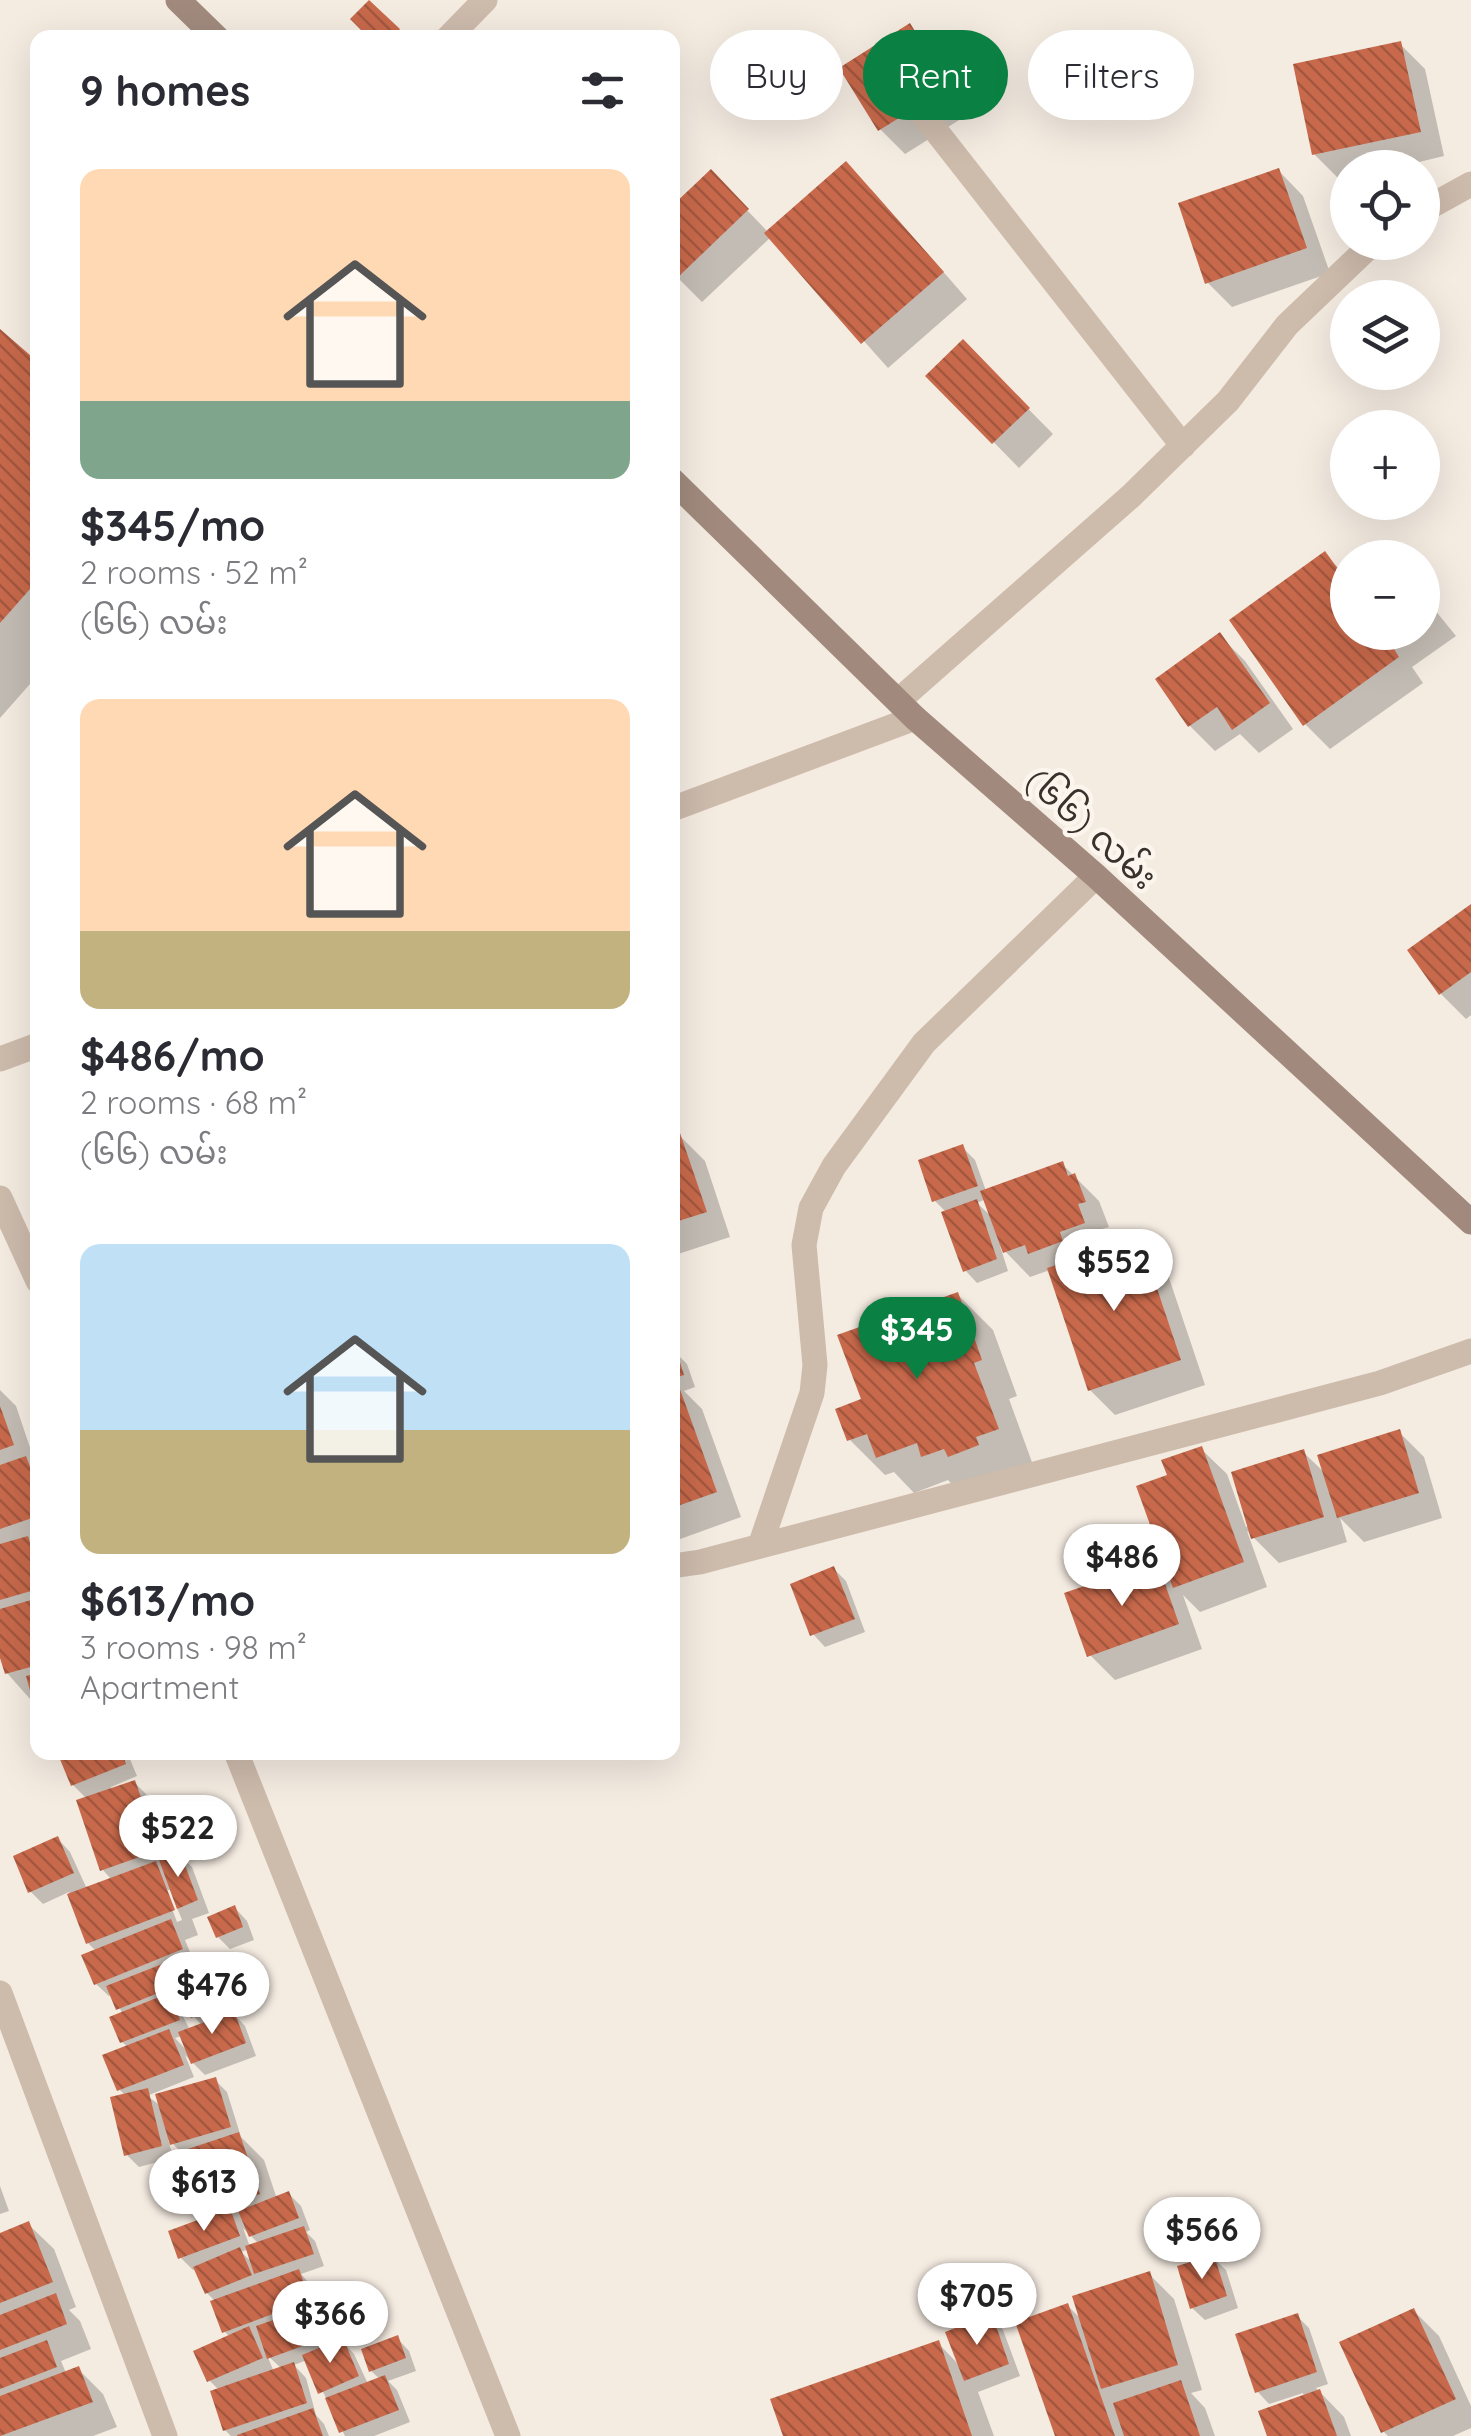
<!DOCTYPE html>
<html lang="en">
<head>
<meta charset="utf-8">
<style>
	:root { --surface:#fff; --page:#f2f2f3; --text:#2b2b33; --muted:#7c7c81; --accent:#0b8043 }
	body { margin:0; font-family:Quicksand,"Noto Sans Myanmar",sans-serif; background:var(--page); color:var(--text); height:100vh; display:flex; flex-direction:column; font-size:38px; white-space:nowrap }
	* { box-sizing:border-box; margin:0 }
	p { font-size:32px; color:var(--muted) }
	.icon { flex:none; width:55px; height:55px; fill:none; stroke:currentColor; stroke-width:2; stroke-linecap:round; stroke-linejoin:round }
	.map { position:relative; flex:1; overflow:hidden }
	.drawer { position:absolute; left:30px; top:30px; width:650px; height:1730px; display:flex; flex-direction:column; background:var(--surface); border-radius:20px; box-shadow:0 10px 40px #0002 }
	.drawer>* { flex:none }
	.hud { position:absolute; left:710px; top:30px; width:610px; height:90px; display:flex; gap:20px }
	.buttons { position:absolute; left:1330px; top:150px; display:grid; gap:20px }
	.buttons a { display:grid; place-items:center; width:110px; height:110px; border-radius:50%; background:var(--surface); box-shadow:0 10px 40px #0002; font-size:50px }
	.price { position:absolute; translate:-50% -85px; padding:0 22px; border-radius:35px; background:#fff; color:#222; font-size:32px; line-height:65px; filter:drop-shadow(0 2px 5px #0008) }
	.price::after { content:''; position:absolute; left:50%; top:60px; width:30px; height:22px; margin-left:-15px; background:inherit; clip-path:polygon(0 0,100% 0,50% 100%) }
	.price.on { background:var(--accent); color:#fff }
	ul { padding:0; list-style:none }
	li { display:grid; align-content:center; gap:20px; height:530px; padding:0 50px }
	li span { display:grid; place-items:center; height:310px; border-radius:20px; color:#555 }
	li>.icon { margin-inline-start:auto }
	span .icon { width:180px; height:180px; fill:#fffc; stroke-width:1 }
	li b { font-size:42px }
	h2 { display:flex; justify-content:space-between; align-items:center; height:120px; padding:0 50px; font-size:42px }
	.chip { padding:0 35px; border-radius:45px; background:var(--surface); box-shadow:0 10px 40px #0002; font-size:35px; line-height:90px }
	.chip.on { background:var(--accent); color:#fff }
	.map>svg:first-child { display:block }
	.shadow { fill:#0003; fill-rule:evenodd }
	.building { fill:url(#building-back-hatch) }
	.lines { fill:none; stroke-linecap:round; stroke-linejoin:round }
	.street { stroke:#cdbbac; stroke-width:25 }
	.secondary { stroke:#a18a7d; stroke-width:25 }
	.labels { text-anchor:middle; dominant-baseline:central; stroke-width:9; stroke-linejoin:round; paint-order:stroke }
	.street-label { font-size:35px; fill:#3b302b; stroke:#fbf5ee }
</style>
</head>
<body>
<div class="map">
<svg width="1471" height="2436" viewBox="0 0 1471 2436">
	<defs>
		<pattern id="building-back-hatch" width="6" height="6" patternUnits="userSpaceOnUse" patternTransform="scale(2.5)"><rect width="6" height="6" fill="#c8694b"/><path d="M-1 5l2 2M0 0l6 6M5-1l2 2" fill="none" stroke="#a4573f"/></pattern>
	</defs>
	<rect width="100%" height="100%" fill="#f4ebe1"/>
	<path class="shadow" d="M909,26L934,51L972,112L905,154L880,129Z
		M1400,44L1425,69L1444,156L1394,168H1348V177L1339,179L1314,154Z
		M1278,170L1303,196L1330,273L1232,307L1207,282Z
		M711,173L768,232L871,189L967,299L888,368L771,237L702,302L672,272Z
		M0,332L38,365V675L0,718Z
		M963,343L1053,434L1019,468L929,376Z
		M1325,555L1348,577V632H1422V594L1456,636L1412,667L1423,683L1330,749L1305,724Z
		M1220,636L1245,661L1293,729L1259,753L1240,734L1215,751L1190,726Z
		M1471,907V1015L1466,1019L1441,994Z
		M680,1136L705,1161L730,1237L672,1256V1138Z
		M962,1147L975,1160L986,1191L1062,1164L1099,1201L1109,1227L1102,1229L1109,1251L1140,1241L1165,1266L1205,1385L1115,1415L1090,1390L1052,1275L1047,1271L1030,1277L1000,1246L1008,1271L977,1283L965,1270L947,1213L935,1201ZM986,1199L993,1218L977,1203Z
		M957,1294L993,1330L1017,1396L1009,1399L1033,1465L959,1492L948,1480L914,1493L894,1472L885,1475L849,1439L864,1400Z
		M675,1352L687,1364L695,1387L684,1391L702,1409L741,1517L672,1542Z
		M0,1390L16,1406L38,1471V1708L7,1673L0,1649Z
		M1399,1432L1424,1457L1442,1518L1364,1542L1340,1518L1347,1542L1279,1563L1247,1531L1267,1587L1200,1612L1183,1595L1202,1649L1115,1680L1090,1655L1156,1563L1173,1580L1171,1476L1201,1449L1227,1474L1246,1527L1250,1526L1303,1452L1326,1474Z
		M834,1569L846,1581L865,1632L825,1647L813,1634Z
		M60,1752H127L137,1776L111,1787L112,1791L135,1783L160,1808L176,1856L179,1855L192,1867L209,1913L192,1919L198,1935L185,1940L194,1962L179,1968L191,1986L211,1978L224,1990L232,2012L245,2026L256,2056L205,2075L185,2055L194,2077L149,2095L150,2098L161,2106L215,2080L227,2092L241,2137L264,2160L277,2199L289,2194L301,2206L310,2230L306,2232L315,2241L324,2266L301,2274L310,2284L319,2307L331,2319L339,2343L342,2341L354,2354L368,2384L380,2379L371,2371L397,2338L409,2351L416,2371L388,2381L397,2390L410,2422L374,2436H345L307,2360L294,2365L306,2378L316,2415L324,2424L329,2436H231L225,2430L219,2390L209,2380L230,2337L224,2331L216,2302L207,2293L197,2268L193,2270L180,2257L202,2221L196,2215L177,2157L139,2167L126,2154V2096L119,2089L128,2047L122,2042L123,2014L112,1995L109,1996L96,1984L97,1952L88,1943L69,1892L43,1904L30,1891L58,1839L70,1852L87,1889L112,1880L102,1869L87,1799L73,1785ZM165,1890H170L182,1920L177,1922ZM187,1999L193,2016L202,2025L190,2030L176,2003ZM182,2036L188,2052L175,2038ZM168,2139L183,2154L173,2157ZM243,2228L259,2244L250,2247ZM249,2249L254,2264L241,2252ZM267,2355L282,2369L274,2372Z
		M235,1908L247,1921L254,1940L230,1949L218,1937Z
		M0,2186L9,2211L0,2214Z
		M28,2224L54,2249L76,2307L69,2310L80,2321L91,2349L61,2361L66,2373L78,2369L103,2394L117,2427L93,2436H0V2235Z
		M1213,2258L1226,2270L1238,2308L1205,2320L1192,2308Z
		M1149,2274L1174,2299L1202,2390L1191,2393L1205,2408L1215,2436H1058L1068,2306L1082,2320Z
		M1414,2311L1439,2336L1471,2406V2428L1453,2436H1388L1383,2431Z
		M1297,2316L1309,2328L1328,2384L1316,2388L1344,2417L1351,2436H1270L1304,2397L1303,2393L1269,2404L1257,2391Z
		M991,2317L1003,2330L1020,2376L978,2392L994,2436H786L938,2343L960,2366Z"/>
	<path class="building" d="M369,0L400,29L393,38H369L350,19Z
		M910,23L949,87L878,131L839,68Z
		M1401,41L1421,132L1312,155L1293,64Z
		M846,161L944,272L861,344L764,233Z
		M1279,168L1307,248L1205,284L1178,203Z
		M711,169L749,209L676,279L672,275V206Z
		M0,329L38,362V580L0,623Z
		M963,339L1030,408L992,444L925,376Z
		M1325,551L1348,583V632H1401L1389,641L1399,657L1303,726L1229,620Z
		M1220,632L1270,703L1232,730L1217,707L1188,727L1155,679Z
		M1471,904V972L1439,995L1407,950Z
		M680,1133L707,1212L672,1223V1135Z
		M963,1144L978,1186L932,1202L918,1160Z
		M1063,1161L1068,1176L1075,1173L1086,1202L1078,1204L1085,1223L1060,1232L1063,1241L1028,1254L1025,1245L1003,1253L980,1191Z
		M977,1199L997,1259L963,1272L941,1212Z
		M1140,1238L1181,1360L1088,1391L1047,1268Z
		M958,1292L982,1360L974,1363L999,1429L976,1437L979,1445L948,1457L944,1449L921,1457L917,1443L876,1458L867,1434L847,1441L835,1409L861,1399L837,1335Z
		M676,1349L684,1375L672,1379V1350Z
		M677,1381L717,1492L672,1508V1383Z
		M0,1406L14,1445L0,1450Z
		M1400,1429L1419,1493L1337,1518L1317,1455Z
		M1202,1446L1244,1562L1173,1588L1136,1486L1167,1475L1161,1460Z
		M1304,1449L1324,1517L1251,1539L1231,1472Z
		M26,1456L38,1488V1516L0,1529V1465Z
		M28,1536L38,1567V1589L0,1600V1544Z
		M1157,1561L1179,1624L1087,1657L1064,1593Z
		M834,1566L855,1619L810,1636L790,1584Z
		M38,1598V1665L5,1674L0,1658V1609Z
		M38,1673V1713H36L26,1676Z
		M57,1752H122L126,1764L71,1786Z
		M135,1780L159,1850L100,1871L76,1800Z
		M58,1836L74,1873L28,1893L13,1856Z
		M180,1852L198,1900L177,1909L159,1860Z
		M156,1861L175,1910L86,1944L67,1894Z
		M235,1905L243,1927L216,1938L207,1917Z
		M171,1919L183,1949L94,1985L81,1955Z
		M175,1959L183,1983L116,2010L106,1986Z
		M212,1975L223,2006L191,2018L180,1988Z
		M169,1993L180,2020L120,2043L109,2017Z
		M234,2011L246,2043L191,2064L178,2032Z
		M169,2029L184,2065L117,2091L102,2055Z
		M216,2077L231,2127L170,2145L155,2094Z
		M148,2088L162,2146L124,2156L110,2097Z
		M239,2132L260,2194L194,2216L173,2154Z
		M289,2191L299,2218L249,2237L238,2211Z
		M230,2208L240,2236L178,2259L168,2231Z
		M29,2221L53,2282L0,2303V2233Z
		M304,2226L314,2254L254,2274L245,2246Z
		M240,2247L252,2275L205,2294L193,2267Z
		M1214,2255L1227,2296L1190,2309L1177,2266Z
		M299,2269L310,2300L222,2333L210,2301Z
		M1150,2271L1178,2365L1101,2389L1072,2296Z
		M56,2293L67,2324L0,2350V2315Z
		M1068,2303L1115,2436H1055L1015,2322Z
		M319,2304L330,2336L267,2359L256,2326Z
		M1414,2308L1456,2399L1381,2433L1339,2342Z
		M1298,2313L1317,2372L1255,2393L1235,2334Z
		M992,2314L1009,2364L964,2381L945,2332Z
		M249,2326L263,2358L207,2382L193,2351Z
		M398,2335L406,2358L369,2372L361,2349Z
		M343,2338L359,2376L318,2394L302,2355Z
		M47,2340L57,2367L0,2389V2358Z
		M939,2340L972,2436H783L770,2399Z
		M294,2362L307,2403L223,2431L210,2391Z
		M79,2366L93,2402L0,2436V2396Z
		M385,2375L399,2410L339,2433L325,2398Z
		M1181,2380L1200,2436H1124L1113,2403Z
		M1320,2389L1337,2436H1267L1258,2411Z
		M313,2408L323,2436H237V2435Z"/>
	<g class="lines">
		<path class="street" d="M448,38L485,0
			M922,113L1183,446
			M1422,211L1471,184
			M898,701L1131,496L1228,401L1287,325L1374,242
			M672,809L915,718
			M0,1059L38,1045
			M0,1198L38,1281
			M760,1546L812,1393L815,1365L804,1245L811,1208L834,1166L924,1043L1096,876
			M672,1566L700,1562L1380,1383L1471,1351
			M236,1752L508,2436
			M0,1993L165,2436"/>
		<path class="secondary" d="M178,0L217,38
			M672,480L915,718L1096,876L1471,1222"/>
	</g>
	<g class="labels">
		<g class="street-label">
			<text transform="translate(1092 828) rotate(42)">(၆၆) လမ်း</text>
		</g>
	</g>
</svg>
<div class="buttons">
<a><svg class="icon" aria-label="locate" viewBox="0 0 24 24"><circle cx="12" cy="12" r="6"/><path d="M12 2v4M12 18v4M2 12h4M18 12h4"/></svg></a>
<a><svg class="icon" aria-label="layers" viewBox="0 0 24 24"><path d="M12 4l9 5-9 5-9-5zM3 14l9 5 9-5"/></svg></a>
<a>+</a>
<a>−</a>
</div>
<b class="price" style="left:1114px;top:1314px">$552</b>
<b class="price on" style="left:917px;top:1382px">$345</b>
<b class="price" style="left:1122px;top:1609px">$486</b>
<b class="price" style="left:178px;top:1880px">$522</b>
<b class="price" style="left:212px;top:2037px">$476</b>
<b class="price" style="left:204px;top:2234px">$613</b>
<b class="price" style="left:1202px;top:2282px">$566</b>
<b class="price" style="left:977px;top:2348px">$705</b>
<b class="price" style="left:330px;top:2366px">$366</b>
<div class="hud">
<a class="chip">Buy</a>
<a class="chip on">Rent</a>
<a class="chip">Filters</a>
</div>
<section class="drawer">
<h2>9 homes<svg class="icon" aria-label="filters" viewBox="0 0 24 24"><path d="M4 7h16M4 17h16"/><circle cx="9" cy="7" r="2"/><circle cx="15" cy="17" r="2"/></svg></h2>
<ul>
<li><span style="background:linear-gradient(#ffd9b3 75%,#7fa58c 0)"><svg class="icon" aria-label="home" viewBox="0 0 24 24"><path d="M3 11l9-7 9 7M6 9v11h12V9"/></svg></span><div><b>$345/mo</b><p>2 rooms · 52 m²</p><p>(၆၆) လမ်း</p></div></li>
<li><span style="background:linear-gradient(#ffd9b3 75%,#c2b280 0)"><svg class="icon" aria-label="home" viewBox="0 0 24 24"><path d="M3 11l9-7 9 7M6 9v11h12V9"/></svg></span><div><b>$486/mo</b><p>2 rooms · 68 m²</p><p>(၆၆) လမ်း</p></div></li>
<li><span style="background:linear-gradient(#bfe0f5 60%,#c2b280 0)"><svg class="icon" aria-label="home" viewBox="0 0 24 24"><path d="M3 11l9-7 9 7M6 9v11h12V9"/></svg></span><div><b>$613/mo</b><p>3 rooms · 98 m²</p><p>Apartment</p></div></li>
</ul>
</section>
</div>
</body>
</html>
